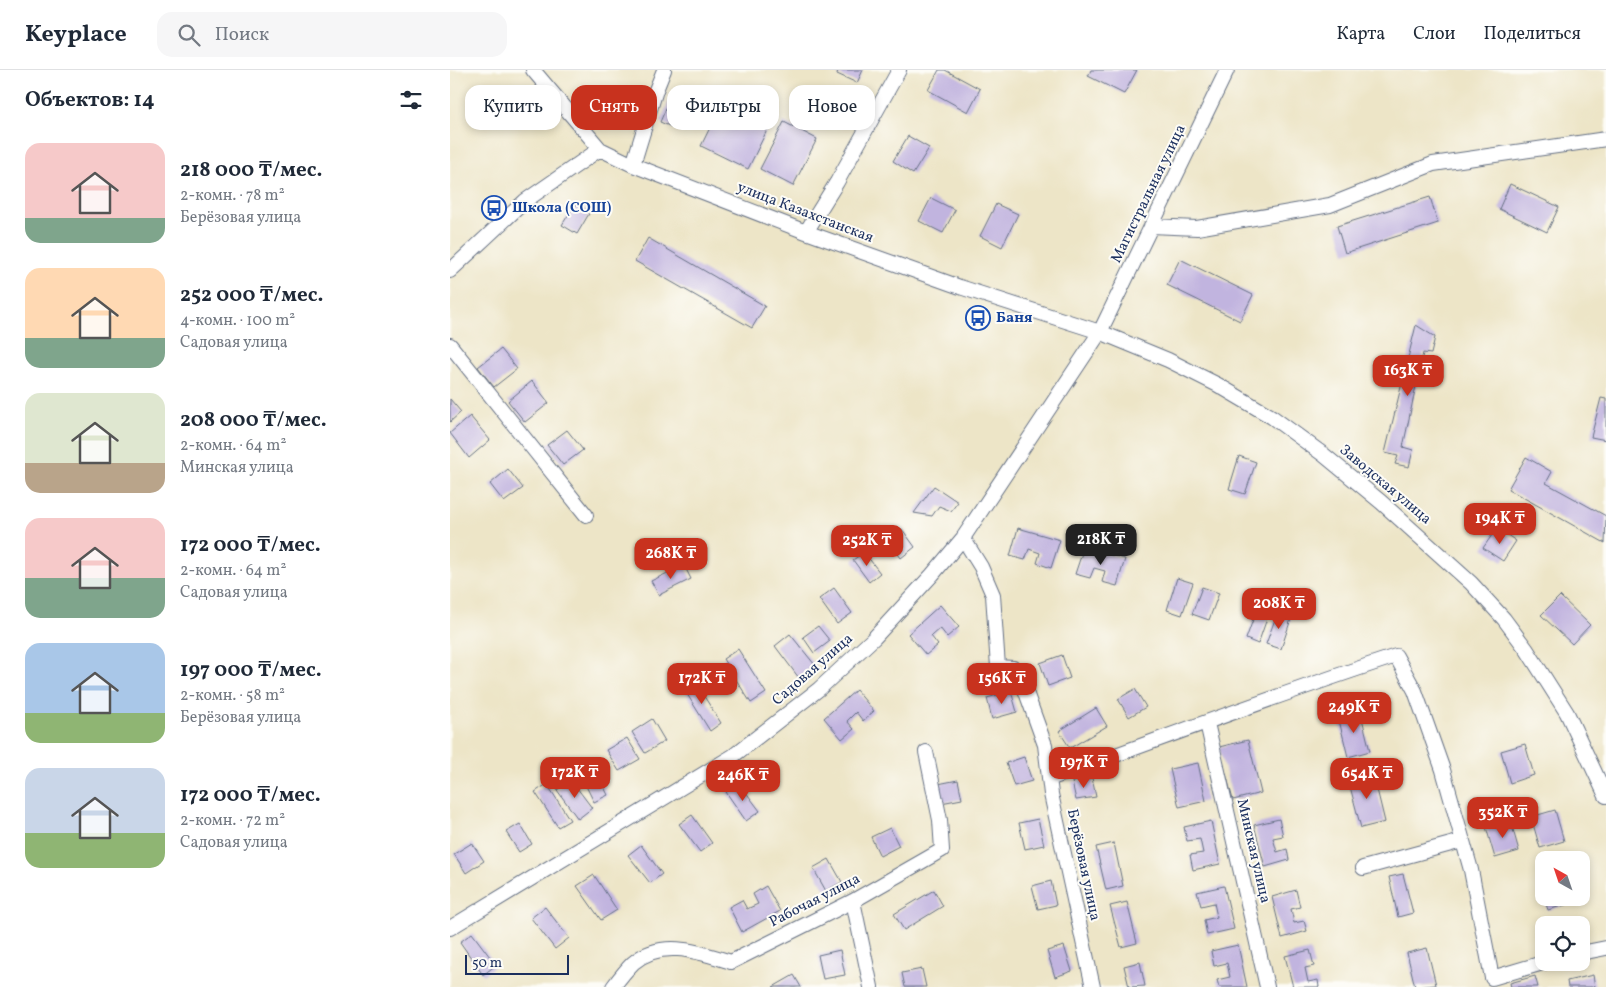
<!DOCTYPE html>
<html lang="ru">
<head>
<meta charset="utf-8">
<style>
	:root { --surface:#fff; --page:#f6f6f7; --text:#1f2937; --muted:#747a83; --line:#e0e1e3; --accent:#c8321e }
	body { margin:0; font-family:Vollkorn,serif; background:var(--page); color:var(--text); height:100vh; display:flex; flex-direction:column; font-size:19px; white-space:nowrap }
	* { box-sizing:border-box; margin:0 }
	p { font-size:16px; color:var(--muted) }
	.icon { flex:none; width:28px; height:28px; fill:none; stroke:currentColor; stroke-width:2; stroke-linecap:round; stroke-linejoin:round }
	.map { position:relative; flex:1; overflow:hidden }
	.panel { display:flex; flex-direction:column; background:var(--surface); width:450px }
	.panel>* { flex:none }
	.hud { position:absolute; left:15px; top:15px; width:475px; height:45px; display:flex; gap:10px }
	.needle { width:32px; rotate:320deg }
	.tools { position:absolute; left:1085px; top:781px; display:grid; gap:10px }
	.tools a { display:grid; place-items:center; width:55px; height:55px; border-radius:10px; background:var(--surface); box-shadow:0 2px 8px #0003; font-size:25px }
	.scale { position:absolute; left:15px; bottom:12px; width:104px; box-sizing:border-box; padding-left:5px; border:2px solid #1b2f5e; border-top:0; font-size:14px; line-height:18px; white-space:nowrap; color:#1b2f5e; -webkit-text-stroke:4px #fdfcf7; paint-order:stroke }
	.price { position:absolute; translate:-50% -42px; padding:0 11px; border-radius:10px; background:var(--accent); color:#fff; font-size:16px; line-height:32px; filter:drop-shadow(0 1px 2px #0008) }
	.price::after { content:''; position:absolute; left:50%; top:30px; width:15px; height:11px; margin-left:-8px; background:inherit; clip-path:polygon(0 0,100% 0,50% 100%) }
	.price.current { background:#222; color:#fff }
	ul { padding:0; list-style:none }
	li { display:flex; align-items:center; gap:15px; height:125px; padding:0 25px }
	li span { display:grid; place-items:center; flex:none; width:140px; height:100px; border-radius:15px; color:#555 }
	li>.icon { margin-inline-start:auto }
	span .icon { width:60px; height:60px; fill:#fffc; stroke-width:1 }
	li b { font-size:21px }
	h2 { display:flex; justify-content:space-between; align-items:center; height:60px; padding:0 25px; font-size:21px }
	.chip { padding:0 18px; border-radius:15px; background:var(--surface); box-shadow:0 2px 8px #0003; font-size:18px; line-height:45px }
	.chip.current { background:var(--accent); color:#fff }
	header { display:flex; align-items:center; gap:30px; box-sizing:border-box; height:70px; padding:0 25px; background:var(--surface); border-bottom:1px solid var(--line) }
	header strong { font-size:24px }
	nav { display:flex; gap:28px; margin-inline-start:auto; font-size:18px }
	.search { width:350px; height:45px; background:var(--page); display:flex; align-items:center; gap:12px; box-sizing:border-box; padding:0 18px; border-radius:15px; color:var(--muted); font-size:19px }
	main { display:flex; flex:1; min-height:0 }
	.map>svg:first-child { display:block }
	.building { fill:#c1b4df }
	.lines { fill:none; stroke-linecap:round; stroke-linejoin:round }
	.minor-casing { stroke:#646f83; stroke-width:16 }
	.minor { stroke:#fff; stroke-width:14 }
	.labels { text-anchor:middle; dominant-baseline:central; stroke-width:4; stroke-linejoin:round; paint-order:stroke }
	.street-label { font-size:15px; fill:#1b2f5e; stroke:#fdfcf7 }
	.transit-label { font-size:15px; font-weight:bold; fill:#164399; stroke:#fdfcf7; text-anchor:start }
</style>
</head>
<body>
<header>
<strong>Keyplace</strong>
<div class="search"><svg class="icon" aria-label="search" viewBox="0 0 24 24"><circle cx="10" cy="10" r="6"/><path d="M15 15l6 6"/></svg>Поиск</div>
<nav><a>Карта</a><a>Слои</a><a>Поделиться</a></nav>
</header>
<main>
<section class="panel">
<h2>Объектов: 14<svg class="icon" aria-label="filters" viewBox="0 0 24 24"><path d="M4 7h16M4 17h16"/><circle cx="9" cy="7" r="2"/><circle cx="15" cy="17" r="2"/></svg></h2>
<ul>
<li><span style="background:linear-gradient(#f6c9c9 75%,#7fa58c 0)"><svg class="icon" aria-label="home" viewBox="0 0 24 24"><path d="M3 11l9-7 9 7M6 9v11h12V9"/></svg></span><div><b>218 000 ₸/мес.</b><p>2-комн. · 78 m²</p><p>Берёзовая улица</p></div></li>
<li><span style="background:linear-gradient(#ffd9b3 70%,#7fa58c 0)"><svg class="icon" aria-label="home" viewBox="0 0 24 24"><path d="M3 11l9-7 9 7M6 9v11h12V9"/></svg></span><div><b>252 000 ₸/мес.</b><p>4-комн. · 100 m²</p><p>Садовая улица</p></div></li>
<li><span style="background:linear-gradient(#dfe7d0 70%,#b9a48a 0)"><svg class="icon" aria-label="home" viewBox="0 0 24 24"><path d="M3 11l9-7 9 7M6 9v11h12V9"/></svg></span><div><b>208 000 ₸/мес.</b><p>2-комн. · 64 m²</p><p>Минская улица</p></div></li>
<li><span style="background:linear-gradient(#f6c9c9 60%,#7fa58c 0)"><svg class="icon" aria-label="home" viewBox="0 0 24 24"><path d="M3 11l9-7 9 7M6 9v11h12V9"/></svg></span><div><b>172 000 ₸/мес.</b><p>2-комн. · 64 m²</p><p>Садовая улица</p></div></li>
<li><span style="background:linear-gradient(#a9c7e8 70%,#8fb573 0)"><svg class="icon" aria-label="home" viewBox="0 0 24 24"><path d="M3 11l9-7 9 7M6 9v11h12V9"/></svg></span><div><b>197 000 ₸/мес.</b><p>2-комн. · 58 m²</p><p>Берёзовая улица</p></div></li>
<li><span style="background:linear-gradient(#c9d6e8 65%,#8fb573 0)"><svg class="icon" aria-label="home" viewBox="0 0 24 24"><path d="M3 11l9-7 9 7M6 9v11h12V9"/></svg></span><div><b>172 000 ₸/мес.</b><p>2-комн. · 72 m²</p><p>Садовая улица</p></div></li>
</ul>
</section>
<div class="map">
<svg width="1156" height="917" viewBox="0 0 1156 917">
	<rect width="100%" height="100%" fill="#fdfcf7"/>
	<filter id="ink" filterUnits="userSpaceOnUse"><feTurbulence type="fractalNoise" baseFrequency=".02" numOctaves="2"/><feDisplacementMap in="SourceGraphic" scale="10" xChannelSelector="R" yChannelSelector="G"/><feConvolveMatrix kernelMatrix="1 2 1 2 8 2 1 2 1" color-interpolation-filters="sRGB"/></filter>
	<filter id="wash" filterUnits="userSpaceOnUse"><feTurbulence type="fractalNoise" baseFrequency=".0096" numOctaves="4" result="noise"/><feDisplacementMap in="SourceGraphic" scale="20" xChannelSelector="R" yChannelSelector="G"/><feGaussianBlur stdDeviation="1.12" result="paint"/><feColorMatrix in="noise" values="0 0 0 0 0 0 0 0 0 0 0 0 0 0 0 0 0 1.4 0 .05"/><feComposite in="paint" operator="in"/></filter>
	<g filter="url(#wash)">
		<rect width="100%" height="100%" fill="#ede5c7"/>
		<g id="blocks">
			<path class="building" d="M388,0H413L407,13L387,4Z
				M489,0H495L530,19L518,42L478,20Z
				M641,0H687L674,24L638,6Z
				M220,29L238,37L229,60L210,52Z
				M273,31L320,54L298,99L251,76Z
				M334,52L367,69L343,116L310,99Z
				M458,66L479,78L463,104L443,91Z
				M1060,114L1109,137L1097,162L1049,139Z
				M980,127L988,153L895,183L887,156Z
				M481,128L505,140L493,163L469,151Z
				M125,134L140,142L127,164L112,155Z
				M546,134L568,144L552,177L530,166Z
				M198,168L315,236L302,258L185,191Z
				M730,189L803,225L790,251L717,215Z
				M966,255L985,267L981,284L973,283L953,377L963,380L959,397L945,394L948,386L935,383Z
				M51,279L67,299L44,317L28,297Z
				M82,311L99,333L75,352L58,331Z
				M1151,328L1156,329V370L1141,367Z
				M0,329L11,342L0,352Z
				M20,346L40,370L19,388L0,363Z
				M117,360L133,380L113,395L97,375Z
				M789,386L806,392L795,424L779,419Z
				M1076,387L1102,402L1096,413L1156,446L1155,473L1058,419Z
				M58,399L73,418L54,432L40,414Z
				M484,416L508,432L501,441L489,436L482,446L464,443Z
				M568,458L610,470L601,498L587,493L590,483L579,479L575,490L560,486Z
				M1047,458L1066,471L1053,491L1033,478Z
				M452,459L465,477L451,488L437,469Z
				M634,477L675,489L667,516L652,512L655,501L644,498L640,508L625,504Z
				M414,482L430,503L419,512L403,490Z
				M234,495L241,509L209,525L201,511Z
				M727,508L743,513L732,545L717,540Z
				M752,517L769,523L759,550L742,544Z
				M384,518L402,543L387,554L369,529Z
				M1110,526L1140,555L1122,574L1091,545Z
				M809,533L821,537L808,574L796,569Z
				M490,535L509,557L497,567L490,558L481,566L488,575L476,585L458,564Z
				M828,541L842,546L831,579L816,574Z
				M368,556L380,571L364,583L353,567Z
				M340,564L365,595L349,608L325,576Z
				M288,579L316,623L301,633L273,589Z
				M612,585L620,608L598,616L590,593Z
				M243,609L271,653L260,661L232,616Z
				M685,619L696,637L679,647L668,629Z
				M406,620L424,641L413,651L406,642L397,651L404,659L392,669L374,648Z
				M561,621L567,642L542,649L537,628Z
				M646,638L657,656L620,678L609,661Z
				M910,640L920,681L898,687L888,646Z
				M202,649L215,671L195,683L182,662Z
				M177,668L190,689L169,701L156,680Z
				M798,670L811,723L783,730L769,677Z
				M1075,674L1084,705L1060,713L1051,681Z
				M574,687L582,711L564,716L556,693Z
				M748,693L756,731L729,737L720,699Z
				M923,703L935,752L911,758L898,709Z
				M642,708L646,727L626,730L622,712Z
				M150,709L158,725L144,732L136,716Z
				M121,710L142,738L128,749L107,720Z
				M508,710L512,729L491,733L488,714Z
				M289,713L310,741L296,751L276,722Z
				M97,714L120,750L108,757L85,722Z
				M1105,740L1114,771L1090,778L1081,747Z
				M242,745L262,773L250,782L229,754Z
				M588,749L594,775L575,779L569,753Z
				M829,749L833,766L823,768L827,782L837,779L839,790L815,797L804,755Z
				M1060,749L1069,781L1045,788L1036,757Z
				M761,751L770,794L743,800L740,785L753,783L750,769L737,771L734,757Z
				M70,754L82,774L69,782L56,762Z
				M440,758L449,776L430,786L421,767Z
				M22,773L34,791L16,803L4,784Z
				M664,773L673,816L656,820L646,777Z
				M191,775L212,804L200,813L178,785Z
				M379,789L392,812L376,821L363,798Z
				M953,804L963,843L948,847L939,807Z
				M144,805L167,840L151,850L127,816Z
				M601,811L606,835L588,839L582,816Z
				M316,816L330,841L292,862L279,837L292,830L297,839L308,834L303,824Z
				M774,816L784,859L757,865L754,850L767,847L764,833L751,836L747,822Z
				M484,820L493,836L454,860L444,844Z
				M846,820L850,837L841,839L844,853L854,851L857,861L832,868L822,827Z
				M1094,828H1121L1122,833L1098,840Z
				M677,832L687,873L671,877L660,836Z
				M95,837L119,868L105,879L81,848Z
				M22,863L46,895L33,905L10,872Z
				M788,875L797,917H769L767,910L780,907L777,893L764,896L761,881Z
				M614,876L622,901L605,907L597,881Z
				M977,878L986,915L965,917L957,883Z
				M390,880L395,905L373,909L368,885Z
				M860,880L864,896L855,898L858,912L868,910L869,917H843L835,886Z
				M690,892L695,916L679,917L674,896Z
				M472,899L476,917H455L452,903Z
				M344,905L351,917H323Z
				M1143,905L1145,917H1118L1117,911Z
				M1085,906L1088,917H1061L1060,913Z"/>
		</g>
	</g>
	<g filter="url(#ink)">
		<use href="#blocks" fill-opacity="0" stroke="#646f83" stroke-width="1"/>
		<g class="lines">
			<defs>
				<path id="minor" d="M83,0L150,79L183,95L356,162L510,217L650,262L718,290L768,315L822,347L874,385L931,432L1021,513L1054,549L1077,580L1117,643L1156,726
					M183,95L206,20L214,0
					M701,156L747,158L880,135L983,94L1156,69
					M356,162L387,112L449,0
					M0,201L75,131L150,79
					M0,275L136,445
					M513,468L531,497L543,525L548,597L563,598L573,614L595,675L601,724L643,917
					M757,653L817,917
					M599,709C714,668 829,624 946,586L965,621L993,700L1021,800L1042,908L1096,892
					M913,798L1012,771
					M403,831L421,917
					M0,858L283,686L369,619L424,568L482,505L513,468L650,262L777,0
					M1131,883L1156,878
					M163,917C169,909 176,900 183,893C212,868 249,882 281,892L403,831L492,780L490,750L476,682"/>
			</defs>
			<use href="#minor" class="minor-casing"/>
			<use href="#minor" class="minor"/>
		</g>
	</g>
	<defs>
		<symbol id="bus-ring" viewBox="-11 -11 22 22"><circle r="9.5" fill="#fdfcf7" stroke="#1a4fb4" stroke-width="1.5"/><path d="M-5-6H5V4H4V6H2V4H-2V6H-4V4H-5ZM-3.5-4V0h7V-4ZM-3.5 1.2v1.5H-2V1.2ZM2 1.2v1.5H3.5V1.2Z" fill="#1a4fb4"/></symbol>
	</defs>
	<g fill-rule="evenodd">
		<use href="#bus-ring" x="30" y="124" width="28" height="28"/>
		<use href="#bus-ring" x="514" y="234" width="28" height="28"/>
	</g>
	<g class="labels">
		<g class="street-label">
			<text transform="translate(699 124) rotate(-64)">Магистральная улица</text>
			<text transform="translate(355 143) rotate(21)">улица Казахстанская</text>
			<text transform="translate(935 415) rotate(40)">Заводская улица</text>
			<text transform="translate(363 600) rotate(-41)">Садовая улица</text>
			<text transform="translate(803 781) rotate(77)">Минская улица</text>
			<text transform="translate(633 795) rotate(78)">Берёзовая улица</text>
			<text transform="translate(365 831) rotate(-27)">Рабочая улица</text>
		</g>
		<g class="transit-label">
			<text x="62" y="138">Школа (СОШ)</text>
			<text x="546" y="248">Баня</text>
		</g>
	</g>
</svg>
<div class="tools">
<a><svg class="needle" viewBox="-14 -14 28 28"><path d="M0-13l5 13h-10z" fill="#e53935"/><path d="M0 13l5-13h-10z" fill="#747a83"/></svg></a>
<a><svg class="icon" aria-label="locate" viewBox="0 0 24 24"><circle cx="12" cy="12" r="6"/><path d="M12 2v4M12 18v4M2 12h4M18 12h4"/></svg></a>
</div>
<div class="scale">50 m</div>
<b class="price" style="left:958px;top:327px">163K ₸</b>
<b class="price" style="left:1050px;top:475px">194K ₸</b>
<b class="price current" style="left:651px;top:496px">218K ₸</b>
<b class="price" style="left:417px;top:497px">252K ₸</b>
<b class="price" style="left:221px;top:510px">268K ₸</b>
<b class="price" style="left:829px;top:560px">208K ₸</b>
<b class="price" style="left:252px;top:635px">172K ₸</b>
<b class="price" style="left:552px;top:635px">156K ₸</b>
<b class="price" style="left:904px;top:664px">249K ₸</b>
<b class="price" style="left:634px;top:719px">197K ₸</b>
<b class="price" style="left:125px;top:729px">172K ₸</b>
<b class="price" style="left:917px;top:730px">654K ₸</b>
<b class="price" style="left:293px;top:732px">246K ₸</b>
<b class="price" style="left:1053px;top:769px">352K ₸</b>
<div class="hud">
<a class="chip">Купить</a>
<a class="chip current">Снять</a>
<a class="chip">Фильтры</a>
<a class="chip">Новое</a>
</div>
</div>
</main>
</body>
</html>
